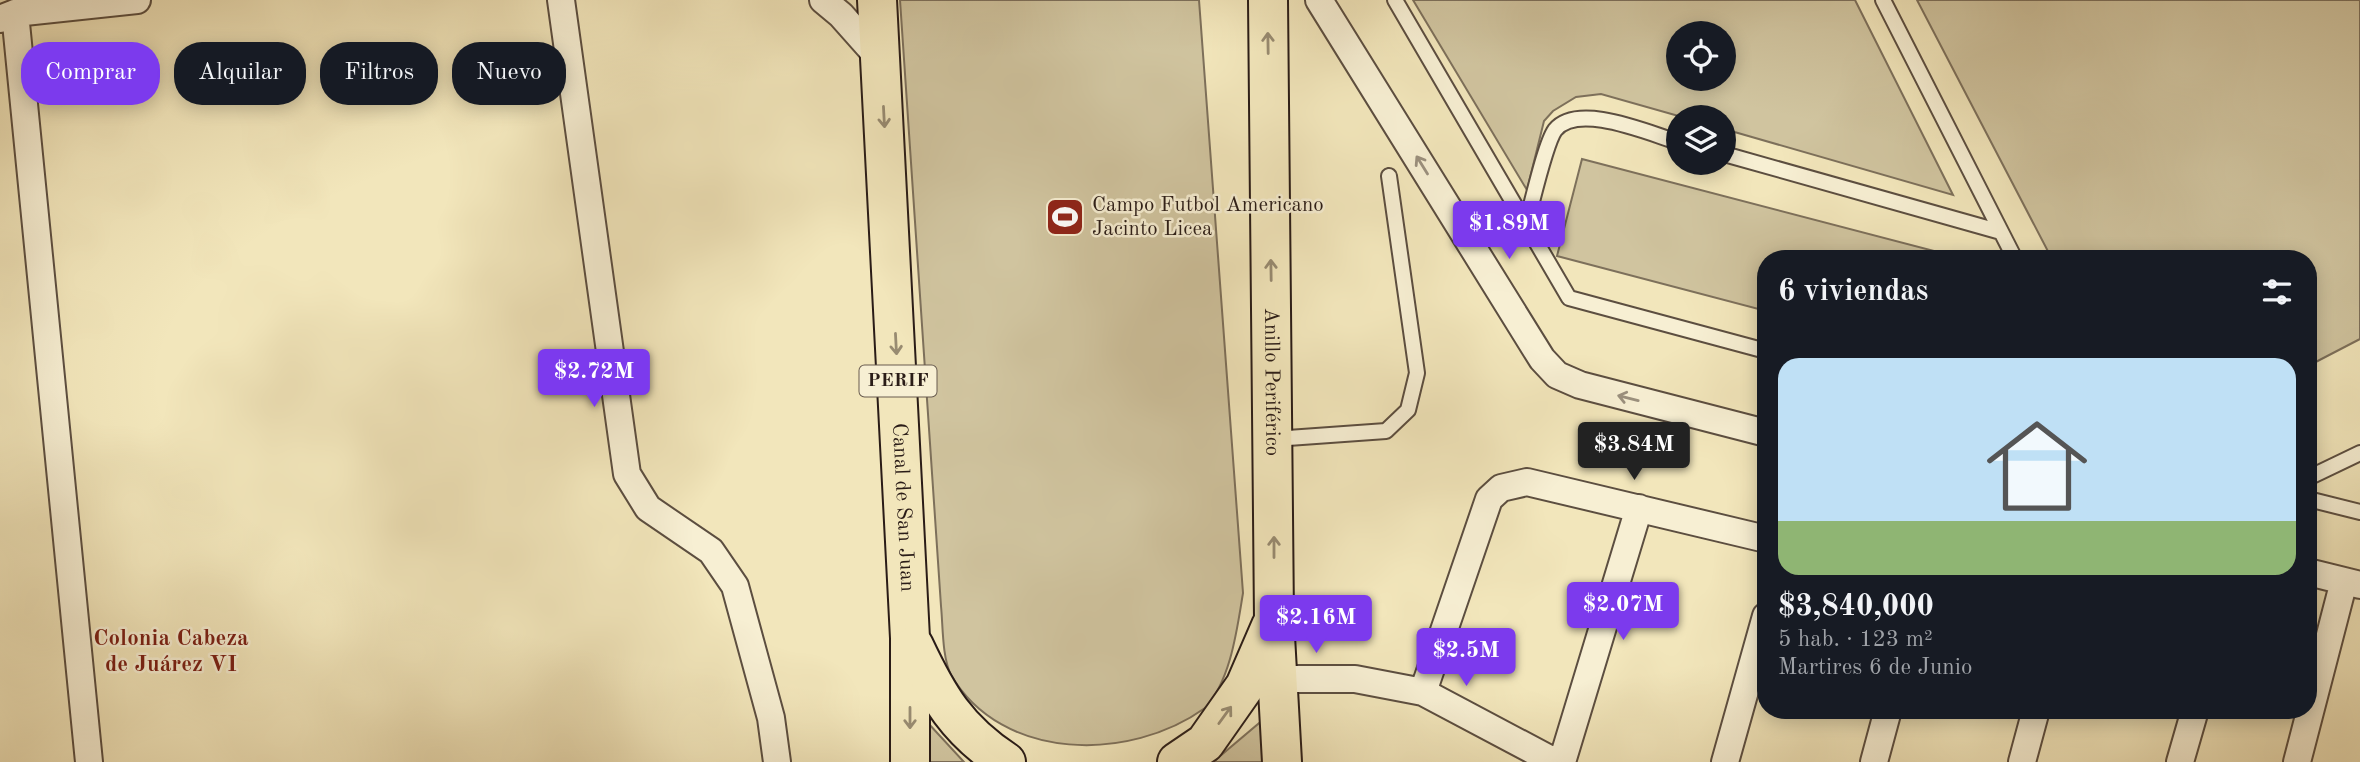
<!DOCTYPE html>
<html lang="es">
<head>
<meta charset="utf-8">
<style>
	:root { --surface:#171b24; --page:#242831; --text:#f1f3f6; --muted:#9ea1a6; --accent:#7c3aed }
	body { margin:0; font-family:"Old Standard TT",serif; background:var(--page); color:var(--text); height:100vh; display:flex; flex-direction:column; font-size:26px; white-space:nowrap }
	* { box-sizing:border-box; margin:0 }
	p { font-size:23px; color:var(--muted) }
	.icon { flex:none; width:38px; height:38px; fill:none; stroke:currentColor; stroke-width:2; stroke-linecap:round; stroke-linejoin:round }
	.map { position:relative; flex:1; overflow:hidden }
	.sheet { position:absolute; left:1757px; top:250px; width:560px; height:469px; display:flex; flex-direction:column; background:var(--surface); border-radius:28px; box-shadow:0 4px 18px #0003 }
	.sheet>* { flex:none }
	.top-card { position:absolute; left:21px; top:42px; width:665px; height:63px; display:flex; gap:14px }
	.tools { position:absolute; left:1666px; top:21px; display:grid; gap:14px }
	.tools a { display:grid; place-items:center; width:70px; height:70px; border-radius:50%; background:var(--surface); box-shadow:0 4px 18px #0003; font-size:35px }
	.price { position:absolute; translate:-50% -60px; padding:0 16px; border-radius:7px; background:var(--accent); color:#fff; font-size:23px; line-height:46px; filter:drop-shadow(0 2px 4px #0008) }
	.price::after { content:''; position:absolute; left:50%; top:42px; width:21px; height:16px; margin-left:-10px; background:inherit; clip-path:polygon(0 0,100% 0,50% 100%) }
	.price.current { background:#222; color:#fff }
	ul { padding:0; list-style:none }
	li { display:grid; align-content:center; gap:14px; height:371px; padding:0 21px }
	li span { display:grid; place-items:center; height:217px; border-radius:21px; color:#555 }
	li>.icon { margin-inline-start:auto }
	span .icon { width:126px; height:126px; fill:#fffc; stroke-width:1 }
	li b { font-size:30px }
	h2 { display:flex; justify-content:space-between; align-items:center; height:84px; padding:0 21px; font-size:30px }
	.chip { padding:0 24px; border-radius:28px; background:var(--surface); box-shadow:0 4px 18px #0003; font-size:24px; line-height:63px }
	.chip.current { background:var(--accent); color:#fff }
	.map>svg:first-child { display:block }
	.green { fill:#d0c49f; stroke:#7d705b; stroke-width:2; fill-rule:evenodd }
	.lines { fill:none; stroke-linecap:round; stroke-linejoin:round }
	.service-casing { stroke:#5c4e40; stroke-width:18 }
	.minor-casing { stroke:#5c4e40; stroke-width:30 }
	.primary-casing { stroke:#2a1c17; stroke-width:42 }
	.service { stroke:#f7efd3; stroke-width:14 }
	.minor { stroke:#f7efd3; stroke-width:26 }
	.primary { stroke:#f2e6bb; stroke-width:38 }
	.oneway { stroke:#988b71 }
	.oneway2 { stroke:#9b907e }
	.labels { text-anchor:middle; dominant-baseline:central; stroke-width:5; stroke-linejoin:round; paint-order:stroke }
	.shield { fill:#f7efd3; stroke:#685b4f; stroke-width:2 }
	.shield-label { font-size:19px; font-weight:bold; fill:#2a1c17 }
	.poi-label { font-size:21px; fill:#2a1c17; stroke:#f7efd3; text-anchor:start }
	.street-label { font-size:21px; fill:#2a1c17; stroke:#f7efd3 }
	.neighbourhood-label { font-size:23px; font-weight:bold; fill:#7a1f14; stroke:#f7efd3 }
</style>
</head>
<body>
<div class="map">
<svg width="2360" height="762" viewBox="0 0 2360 762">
	<rect width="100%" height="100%" fill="#f2e6bb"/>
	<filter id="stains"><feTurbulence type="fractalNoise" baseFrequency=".00286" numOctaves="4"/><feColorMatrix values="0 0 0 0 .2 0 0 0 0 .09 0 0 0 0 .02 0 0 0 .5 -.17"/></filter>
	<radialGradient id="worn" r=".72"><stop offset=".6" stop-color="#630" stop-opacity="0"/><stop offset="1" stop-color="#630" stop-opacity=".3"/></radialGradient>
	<path class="green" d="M900,0H1199L1243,593C1237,629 1231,680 1205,708C1130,762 1002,762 951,675C942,657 943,626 941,606Z
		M1413,0H1855L1953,195L1724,129V117H1682L1601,94L1576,97L1553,111L1544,121L1527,190ZM1678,33H1724V79H1678Z
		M1917,0H2360V339L2308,366V259H2052Z
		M1582,159L1957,257L1963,259H1766V311L1557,256Z
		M1264,719V762H1213Z
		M928,723L964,762H929Z"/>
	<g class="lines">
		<defs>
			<path id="service" d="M1395,0L1569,298L1766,351
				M1883,0L2015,259
				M1724,154L2001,232
				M1526,224C1532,204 1545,144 1555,130C1578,102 1648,133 1678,142
				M1274,439L1386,431L1408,410L1417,373L1389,176
				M2308,478L2360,453
				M2308,499L2360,512"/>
			<path id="minor" d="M561,0L627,474L648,508L711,551L735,586L771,718L777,762
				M823,0L841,15L881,60
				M1319,0L1542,359L1557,375L1580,385L1766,433
				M15,13L89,762
				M0,19L15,13L137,0
				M2308,572L2360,585
				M1277,679H1355L1423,692L1555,762
				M1423,692L1489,499L1501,488L1527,482L1766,539
				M1562,762L1639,508
				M1725,762L1766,616
				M1874,762L1888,710
				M2022,762L2036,710
				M2180,762L2195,710
				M2297,762L2344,581"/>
			<g id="primary">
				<path id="s1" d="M877,0L910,638V762"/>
				<path id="s2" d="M1268,0L1274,618L1282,762"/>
				<path d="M914,646C938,697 957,730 1006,762"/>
				<path d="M1177,762L1205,743L1245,686L1271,626"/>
			</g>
		</defs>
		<use href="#service" class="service-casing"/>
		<use href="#minor" class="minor-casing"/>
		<use href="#primary" class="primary-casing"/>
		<use href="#service" class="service"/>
		<use href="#minor" class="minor"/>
		<use href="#primary" class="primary"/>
	</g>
	<defs><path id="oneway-shaft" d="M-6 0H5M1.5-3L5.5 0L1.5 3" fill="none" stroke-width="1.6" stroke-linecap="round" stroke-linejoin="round" transform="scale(1.75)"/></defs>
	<g class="oneway">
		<use href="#oneway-shaft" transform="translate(1268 43) rotate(-91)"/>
		<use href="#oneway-shaft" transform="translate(884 117) rotate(87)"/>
		<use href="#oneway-shaft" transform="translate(1271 270) rotate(-91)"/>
		<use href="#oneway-shaft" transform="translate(896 344) rotate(87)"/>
		<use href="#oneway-shaft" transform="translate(1274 547) rotate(-90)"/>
		<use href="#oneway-shaft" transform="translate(1225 715) rotate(-54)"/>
		<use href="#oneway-shaft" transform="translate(910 718) rotate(90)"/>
	</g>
	<g class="oneway2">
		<use href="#oneway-shaft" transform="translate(1422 165) rotate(-122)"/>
		<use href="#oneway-shaft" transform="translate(1628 398) rotate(-166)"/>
	</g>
	<defs>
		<symbol id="stadium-square" viewBox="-11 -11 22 22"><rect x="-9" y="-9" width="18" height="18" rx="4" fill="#8f2418" stroke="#f7efd3"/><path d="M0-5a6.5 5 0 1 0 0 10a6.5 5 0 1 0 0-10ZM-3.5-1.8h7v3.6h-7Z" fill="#fff"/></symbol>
	</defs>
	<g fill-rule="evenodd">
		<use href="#stadium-square" x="1043" y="195" width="44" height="44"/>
	</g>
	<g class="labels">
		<rect class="shield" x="859.5" y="365.5" width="77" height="31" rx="5"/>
		<g class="shield-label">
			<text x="898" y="381">PERIF</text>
		</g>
		<g class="poi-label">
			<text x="1092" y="205">Campo Futbol Americano<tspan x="1092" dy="24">Jacinto Licea</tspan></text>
		</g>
		<g class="street-label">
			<text stroke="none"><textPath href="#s2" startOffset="382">Anillo Periférico</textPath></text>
			<text stroke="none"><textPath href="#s1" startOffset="508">Canal de San Juan</textPath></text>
		</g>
		<g class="neighbourhood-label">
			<text x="171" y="638">Colonia Cabeza<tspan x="171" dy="26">de Juárez VI</tspan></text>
		</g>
	</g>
	<rect width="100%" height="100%" filter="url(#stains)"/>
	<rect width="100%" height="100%" fill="url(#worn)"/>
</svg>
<div class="tools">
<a><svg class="icon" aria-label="locate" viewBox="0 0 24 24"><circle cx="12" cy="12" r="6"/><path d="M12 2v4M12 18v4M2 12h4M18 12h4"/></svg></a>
<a><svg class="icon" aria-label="layers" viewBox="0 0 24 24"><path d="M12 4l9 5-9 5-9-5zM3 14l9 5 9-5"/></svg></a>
</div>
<b class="price" style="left:1509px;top:261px">$1.89M</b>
<b class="price" style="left:594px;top:409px">$2.72M</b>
<b class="price current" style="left:1634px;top:482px">$3.84M</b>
<b class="price" style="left:1623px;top:642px">$2.07M</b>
<b class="price" style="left:1316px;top:655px">$2.16M</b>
<b class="price" style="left:1466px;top:688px">$2.5M</b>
<div class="top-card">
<a class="chip current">Comprar</a>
<a class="chip">Alquilar</a>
<a class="chip">Filtros</a>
<a class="chip">Nuevo</a>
</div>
<section class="sheet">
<h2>6 viviendas<svg class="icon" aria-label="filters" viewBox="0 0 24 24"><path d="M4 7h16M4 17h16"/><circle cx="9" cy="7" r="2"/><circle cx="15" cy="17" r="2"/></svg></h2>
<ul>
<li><span style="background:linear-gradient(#bfe0f5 75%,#8fb573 0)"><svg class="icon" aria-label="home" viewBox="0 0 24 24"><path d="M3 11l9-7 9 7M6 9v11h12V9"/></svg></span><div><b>$3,840,000</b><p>5 hab. · 123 m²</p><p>Martires 6 de Junio</p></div></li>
</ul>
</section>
</div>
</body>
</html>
